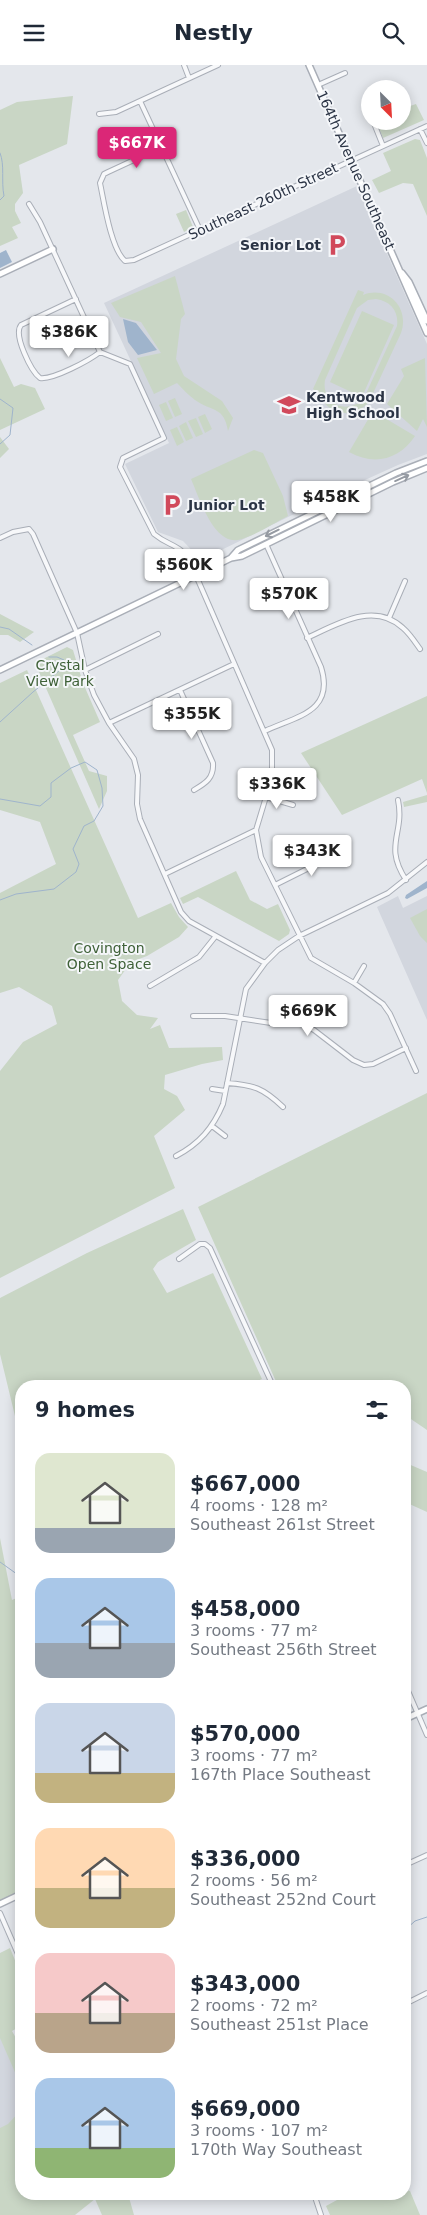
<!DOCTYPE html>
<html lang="en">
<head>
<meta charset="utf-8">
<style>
	:root { --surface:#fff; --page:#f6f6f7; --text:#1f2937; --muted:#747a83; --accent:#db2777 }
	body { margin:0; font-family:"DejaVu Sans",sans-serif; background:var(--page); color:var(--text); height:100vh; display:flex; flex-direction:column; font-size:19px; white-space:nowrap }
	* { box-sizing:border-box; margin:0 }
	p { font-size:16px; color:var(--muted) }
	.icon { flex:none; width:28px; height:28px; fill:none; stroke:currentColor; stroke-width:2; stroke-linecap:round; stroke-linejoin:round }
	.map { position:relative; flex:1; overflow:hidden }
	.details { position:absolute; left:15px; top:1315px; width:396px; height:820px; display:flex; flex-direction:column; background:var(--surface); border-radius:20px; box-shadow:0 2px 12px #0003 }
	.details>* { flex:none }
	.needle { width:32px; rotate:156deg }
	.fabs { position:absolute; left:361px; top:15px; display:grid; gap:10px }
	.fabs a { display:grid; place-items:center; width:50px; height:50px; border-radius:50%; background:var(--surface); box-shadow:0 2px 12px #0003; font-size:25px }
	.price { position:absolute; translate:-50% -42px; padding:0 11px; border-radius:5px; background:#fff; color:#222; font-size:16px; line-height:32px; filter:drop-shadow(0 1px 2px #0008) }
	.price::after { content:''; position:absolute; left:50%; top:30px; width:15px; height:11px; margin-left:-8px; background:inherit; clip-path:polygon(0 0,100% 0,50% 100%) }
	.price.current { background:var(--accent); color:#fff }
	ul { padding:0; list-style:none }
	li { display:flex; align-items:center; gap:15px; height:125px; padding:0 20px }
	li span { display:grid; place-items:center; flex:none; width:140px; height:100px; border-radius:15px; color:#555 }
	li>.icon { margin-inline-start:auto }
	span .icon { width:60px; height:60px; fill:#fffc; stroke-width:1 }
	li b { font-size:21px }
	h2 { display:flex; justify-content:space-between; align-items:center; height:60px; padding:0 20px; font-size:21px }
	header { display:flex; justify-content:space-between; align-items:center; height:65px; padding:0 20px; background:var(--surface); font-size:22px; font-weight:700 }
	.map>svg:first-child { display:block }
	.built { fill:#d2d6de }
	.green { fill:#c9d6c5; fill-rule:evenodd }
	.water { fill:#9fb4cc }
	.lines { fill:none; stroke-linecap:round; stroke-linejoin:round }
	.stream { stroke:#9fb4cc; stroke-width:1 }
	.street-casing { stroke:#a9aeb7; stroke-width:6 }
	.secondary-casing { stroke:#a9aeb7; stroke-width:8 }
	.street { stroke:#f7f8fa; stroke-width:4 }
	.secondary { stroke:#fff; stroke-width:5 }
	.oneway { stroke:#959aa2 }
	.labels { text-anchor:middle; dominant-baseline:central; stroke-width:4; stroke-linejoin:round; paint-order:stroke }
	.street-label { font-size:14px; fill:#2b3445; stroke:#f4f6f9 }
	.poi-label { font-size:14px; font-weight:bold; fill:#2b3445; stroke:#f4f6f9; text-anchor:start }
	.park-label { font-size:14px; fill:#3f6138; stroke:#f4f6f9 }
</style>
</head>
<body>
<header><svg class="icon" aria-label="menu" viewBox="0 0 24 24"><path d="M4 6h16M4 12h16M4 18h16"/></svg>Nestly<svg class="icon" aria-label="search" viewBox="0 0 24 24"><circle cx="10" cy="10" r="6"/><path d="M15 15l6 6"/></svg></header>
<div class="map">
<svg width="427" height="2150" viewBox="0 0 427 2150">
	<rect width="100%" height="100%" fill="#e4e7ec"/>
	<path class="built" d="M357,121L427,279V389L398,400L345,424L201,495L183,476L158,467L125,399L169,378L104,238Z
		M398,831L403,843L427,831V955L377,842Z
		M0,1967L21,2013V2129L0,2142Z"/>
	<path class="green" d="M403,25L410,41L416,39L424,55L383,73L376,56H402Z
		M73,31L67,79L19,100L23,128L15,139V146L21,158L12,162L18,173L0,181V45L17,37Z
		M415,74L420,75L427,93V151L413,119L403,118L379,128L372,115L391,106L383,88Z
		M186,145L193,162L184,167L176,149Z
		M175,211L185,249L181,254L176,294L184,311L222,336L233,353L228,366C224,341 212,347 195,335C188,330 183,324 177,318L154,329L137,293L161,288L141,257L120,252L111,238Z
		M358,225L364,227L363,230C388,220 410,243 401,268L369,337C353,355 326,350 318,327L313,324ZM376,234C391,236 399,247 397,261L364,333C348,351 321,339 325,315L357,243L368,235Z
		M362,246L394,260L362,332L330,317Z
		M0,293L14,322L21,319L35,323L45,344L0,365Z
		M425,293L427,362L423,354L417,366L387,339L404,311L401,304Z
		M175,333L182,349L175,352L168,336Z
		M166,337L173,353L166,356L159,340Z
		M373,346L415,371C399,395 374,401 349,387Z
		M205,349L212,364L205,368L198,352Z
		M196,353L203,369L196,372L188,356Z
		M186,357L193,373L186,376L179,361Z
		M177,362L184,377L177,381L170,365Z
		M0,372L9,384L0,393Z
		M254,385L263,388L283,431L288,451C274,458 253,472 238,475C213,479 199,432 191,414Z
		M0,549L34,567L20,577L8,570H0Z
		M67,582L73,585L83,618L100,657L73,670L89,706L107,711V726L99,744L35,598Z
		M27,605L138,853L171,838L179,852L188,862L179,872L147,891L131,897L118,915L122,936L137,950L158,953L150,964L160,960L169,983L222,982L223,995L202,999L165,1010L164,1024L177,1031L185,1045L154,1071L175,1123L0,1213V1006L23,977L57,959L52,941L19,922L0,928V828L56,799L40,757L0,745V618Z
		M427,631V728L422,714L342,750L301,688Z
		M427,730V737L404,742L403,737Z
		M236,806L250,835L267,844L278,839L290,865L289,869L279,876L198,832L183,839L180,833Z
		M427,844V878L420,871L410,853Z
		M427,1028V1365L405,1350V1321H278L198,1142Z
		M183,1144L196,1175L158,1197L153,1204L167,1228L213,1208L262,1314L246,1321H21V1376L0,1289V1233L87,1188Z
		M406,1398L427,1407V1447L405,1437Z
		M0,1473L12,1535L21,1531V1826L0,1836Z
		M10,1883L21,1910V1961L12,1966L21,1982V2021L0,1973V1888Z
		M21,2045V2129H128L134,2150H102L95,2134L75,2150H0V2063L8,2059Z
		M405,2125L410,2126L420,2150H330L326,2141L348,2129H405Z"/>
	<path class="water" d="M6,185L12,197L0,203V188Z
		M123,254L136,258L157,285L138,290L128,277Z
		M427,816V823L407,834L405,833L406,830Z"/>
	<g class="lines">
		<path class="stream" d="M0,88C5,100 1,116 4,131L0,135
			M0,334L13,343L10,370L0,379
			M0,562L9,564L32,580
			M0,657L33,627L65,601L64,595L57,592H49
			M0,734L40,741L51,732V718L71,703L85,697L97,705L102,723L103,741L94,756L84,761L73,784L79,799L76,807L54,824L16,829L0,835
			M0,1497L21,1512
			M405,1865L415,1856L427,1852"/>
		<defs>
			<path id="street" d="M184,0L189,13
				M318,20L345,8
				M140,36L200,165
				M369,48L370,50
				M99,49L116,47L218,0
				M373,56L383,81
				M420,64L427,78
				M162,82L108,107L104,109L100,118C104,137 111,184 125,196L134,195L427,61
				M29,139L40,157L100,287L130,299L164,373L123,393L120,402L154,469C171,483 179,477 191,499L272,685V712L256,765L261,792L311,893L354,918L383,939L390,949L416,1006
				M76,234L21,260C13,270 31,306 40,313C53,315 90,295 100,287
				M0,473L13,467L29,464L33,469L77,568L85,605L94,630L109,658L134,694L138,710L137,739L140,754L181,847L189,856L265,898
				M389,553L405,516
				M307,573C337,559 374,536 403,563C410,569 415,577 420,584
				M85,605L158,569
				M180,625L213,698C214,713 206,718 194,725
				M109,658L234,599
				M265,666C297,651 335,647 321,602L266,479
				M266,732L293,740
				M398,735C405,769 383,780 406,815
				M165,809L256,765
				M275,820L341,787
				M354,918L364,901
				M150,921L199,892L215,872
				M193,951H225L271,958L301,959L314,965L353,995L364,1000L373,999L406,983
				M227,1018C254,1020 263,1023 283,1042
				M212,1024L225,1026
				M212,1061L225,1071
				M176,1091C199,1079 213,1063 223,1039L246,924L265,898L278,885L299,871L388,828L427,797
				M179,1194L200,1179H205L210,1183L273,1321
				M405,1619L427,1670
				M405,1800L427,1790
				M0,1848L21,1896
				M405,1939L427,1928
				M314,2129L321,2150"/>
			<path id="secondary" d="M309,0L427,268
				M402,208L409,217L427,256
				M0,209L53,184
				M231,493L238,485L396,408L427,396
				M0,605L205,506L231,493L242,491L393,417L427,403
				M405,1654L427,1644
				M0,1839L21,1829"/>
		</defs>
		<use href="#street" class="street-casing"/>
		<use href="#secondary" class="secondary-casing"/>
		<use href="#street" class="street"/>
		<use href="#secondary" class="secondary"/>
	</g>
	<defs><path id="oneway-shaft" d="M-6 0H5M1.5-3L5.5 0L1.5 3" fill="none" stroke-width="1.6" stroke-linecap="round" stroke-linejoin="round" transform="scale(1.25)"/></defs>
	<g class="oneway">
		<use href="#oneway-shaft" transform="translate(402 413) rotate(-24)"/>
		<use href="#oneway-shaft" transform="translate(272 468) rotate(154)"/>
	</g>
	<defs>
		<symbol id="parking-bare" viewBox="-9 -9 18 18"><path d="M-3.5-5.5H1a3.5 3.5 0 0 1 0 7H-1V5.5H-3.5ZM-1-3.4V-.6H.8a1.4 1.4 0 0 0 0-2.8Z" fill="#d1495b" stroke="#f4f6f9" stroke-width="2.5" paint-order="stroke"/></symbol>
		<symbol id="school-bare" viewBox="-9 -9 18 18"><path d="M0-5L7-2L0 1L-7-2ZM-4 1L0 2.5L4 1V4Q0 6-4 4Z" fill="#d1495b" stroke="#f4f6f9" stroke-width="2.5" paint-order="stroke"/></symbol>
	</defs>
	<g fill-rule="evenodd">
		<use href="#parking-bare" x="321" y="164" width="32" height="32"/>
		<use href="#school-bare" x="273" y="324" width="32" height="32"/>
		<use href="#parking-bare" x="156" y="424" width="32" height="32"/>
	</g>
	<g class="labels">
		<g class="street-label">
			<text transform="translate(356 105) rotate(66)">164th Avenue Southeast</text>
			<text transform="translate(263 136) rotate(-25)">Southeast 260th Street</text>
		</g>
		<g class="poi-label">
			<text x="321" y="180" text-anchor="end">Senior Lot</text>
			<text x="306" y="332">Kentwood<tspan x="306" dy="16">High School</tspan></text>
			<text x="188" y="440">Junior Lot</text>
		</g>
		<g class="park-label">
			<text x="60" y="600">Crystal<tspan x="60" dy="16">View Park</tspan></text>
			<text x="109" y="883">Covington<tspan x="109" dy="16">Open Space</tspan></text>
		</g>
	</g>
</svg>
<div class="fabs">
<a><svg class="needle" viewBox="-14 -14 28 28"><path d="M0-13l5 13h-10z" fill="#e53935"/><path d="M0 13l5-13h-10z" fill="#747a83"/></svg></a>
</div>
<b class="price current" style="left:137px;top:104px">$667K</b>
<b class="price" style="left:69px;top:293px">$386K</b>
<b class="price" style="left:331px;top:458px">$458K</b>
<b class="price" style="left:184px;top:526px">$560K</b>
<b class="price" style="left:289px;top:555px">$570K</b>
<b class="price" style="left:192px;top:675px">$355K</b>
<b class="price" style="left:277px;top:745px">$336K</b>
<b class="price" style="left:312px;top:812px">$343K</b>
<b class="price" style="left:308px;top:972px">$669K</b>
<section class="details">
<h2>9 homes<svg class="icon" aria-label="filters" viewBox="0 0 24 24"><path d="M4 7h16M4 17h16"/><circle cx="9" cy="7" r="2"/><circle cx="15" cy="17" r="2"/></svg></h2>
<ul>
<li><span style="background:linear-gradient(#dfe7d0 75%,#9aa5b1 0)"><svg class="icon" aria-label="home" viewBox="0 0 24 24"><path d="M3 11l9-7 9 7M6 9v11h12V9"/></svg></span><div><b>$667,000</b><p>4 rooms · 128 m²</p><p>Southeast 261st Street</p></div></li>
<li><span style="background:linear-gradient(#a9c7e8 65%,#9aa5b1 0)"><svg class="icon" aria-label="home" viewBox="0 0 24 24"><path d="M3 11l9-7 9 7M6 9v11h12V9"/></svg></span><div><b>$458,000</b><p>3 rooms · 77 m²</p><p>Southeast 256th Street</p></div></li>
<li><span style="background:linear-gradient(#c9d6e8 70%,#c2b280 0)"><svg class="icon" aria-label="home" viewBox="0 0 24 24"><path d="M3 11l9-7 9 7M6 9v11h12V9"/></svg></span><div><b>$570,000</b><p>3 rooms · 77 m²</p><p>167th Place Southeast</p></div></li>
<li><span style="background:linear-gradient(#ffd9b3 60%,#c2b280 0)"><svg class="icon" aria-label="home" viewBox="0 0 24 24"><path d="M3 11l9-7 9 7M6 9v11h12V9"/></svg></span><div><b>$336,000</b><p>2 rooms · 56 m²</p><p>Southeast 252nd Court</p></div></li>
<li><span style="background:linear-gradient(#f6c9c9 60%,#b9a48a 0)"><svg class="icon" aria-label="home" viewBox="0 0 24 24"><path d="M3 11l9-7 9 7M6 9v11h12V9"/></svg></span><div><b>$343,000</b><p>2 rooms · 72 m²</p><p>Southeast 251st Place</p></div></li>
<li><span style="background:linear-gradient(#a9c7e8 70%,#8fb573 0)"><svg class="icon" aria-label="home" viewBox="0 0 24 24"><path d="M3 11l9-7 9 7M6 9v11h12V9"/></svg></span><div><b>$669,000</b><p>3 rooms · 107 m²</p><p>170th Way Southeast</p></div></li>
</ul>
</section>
</div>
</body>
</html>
